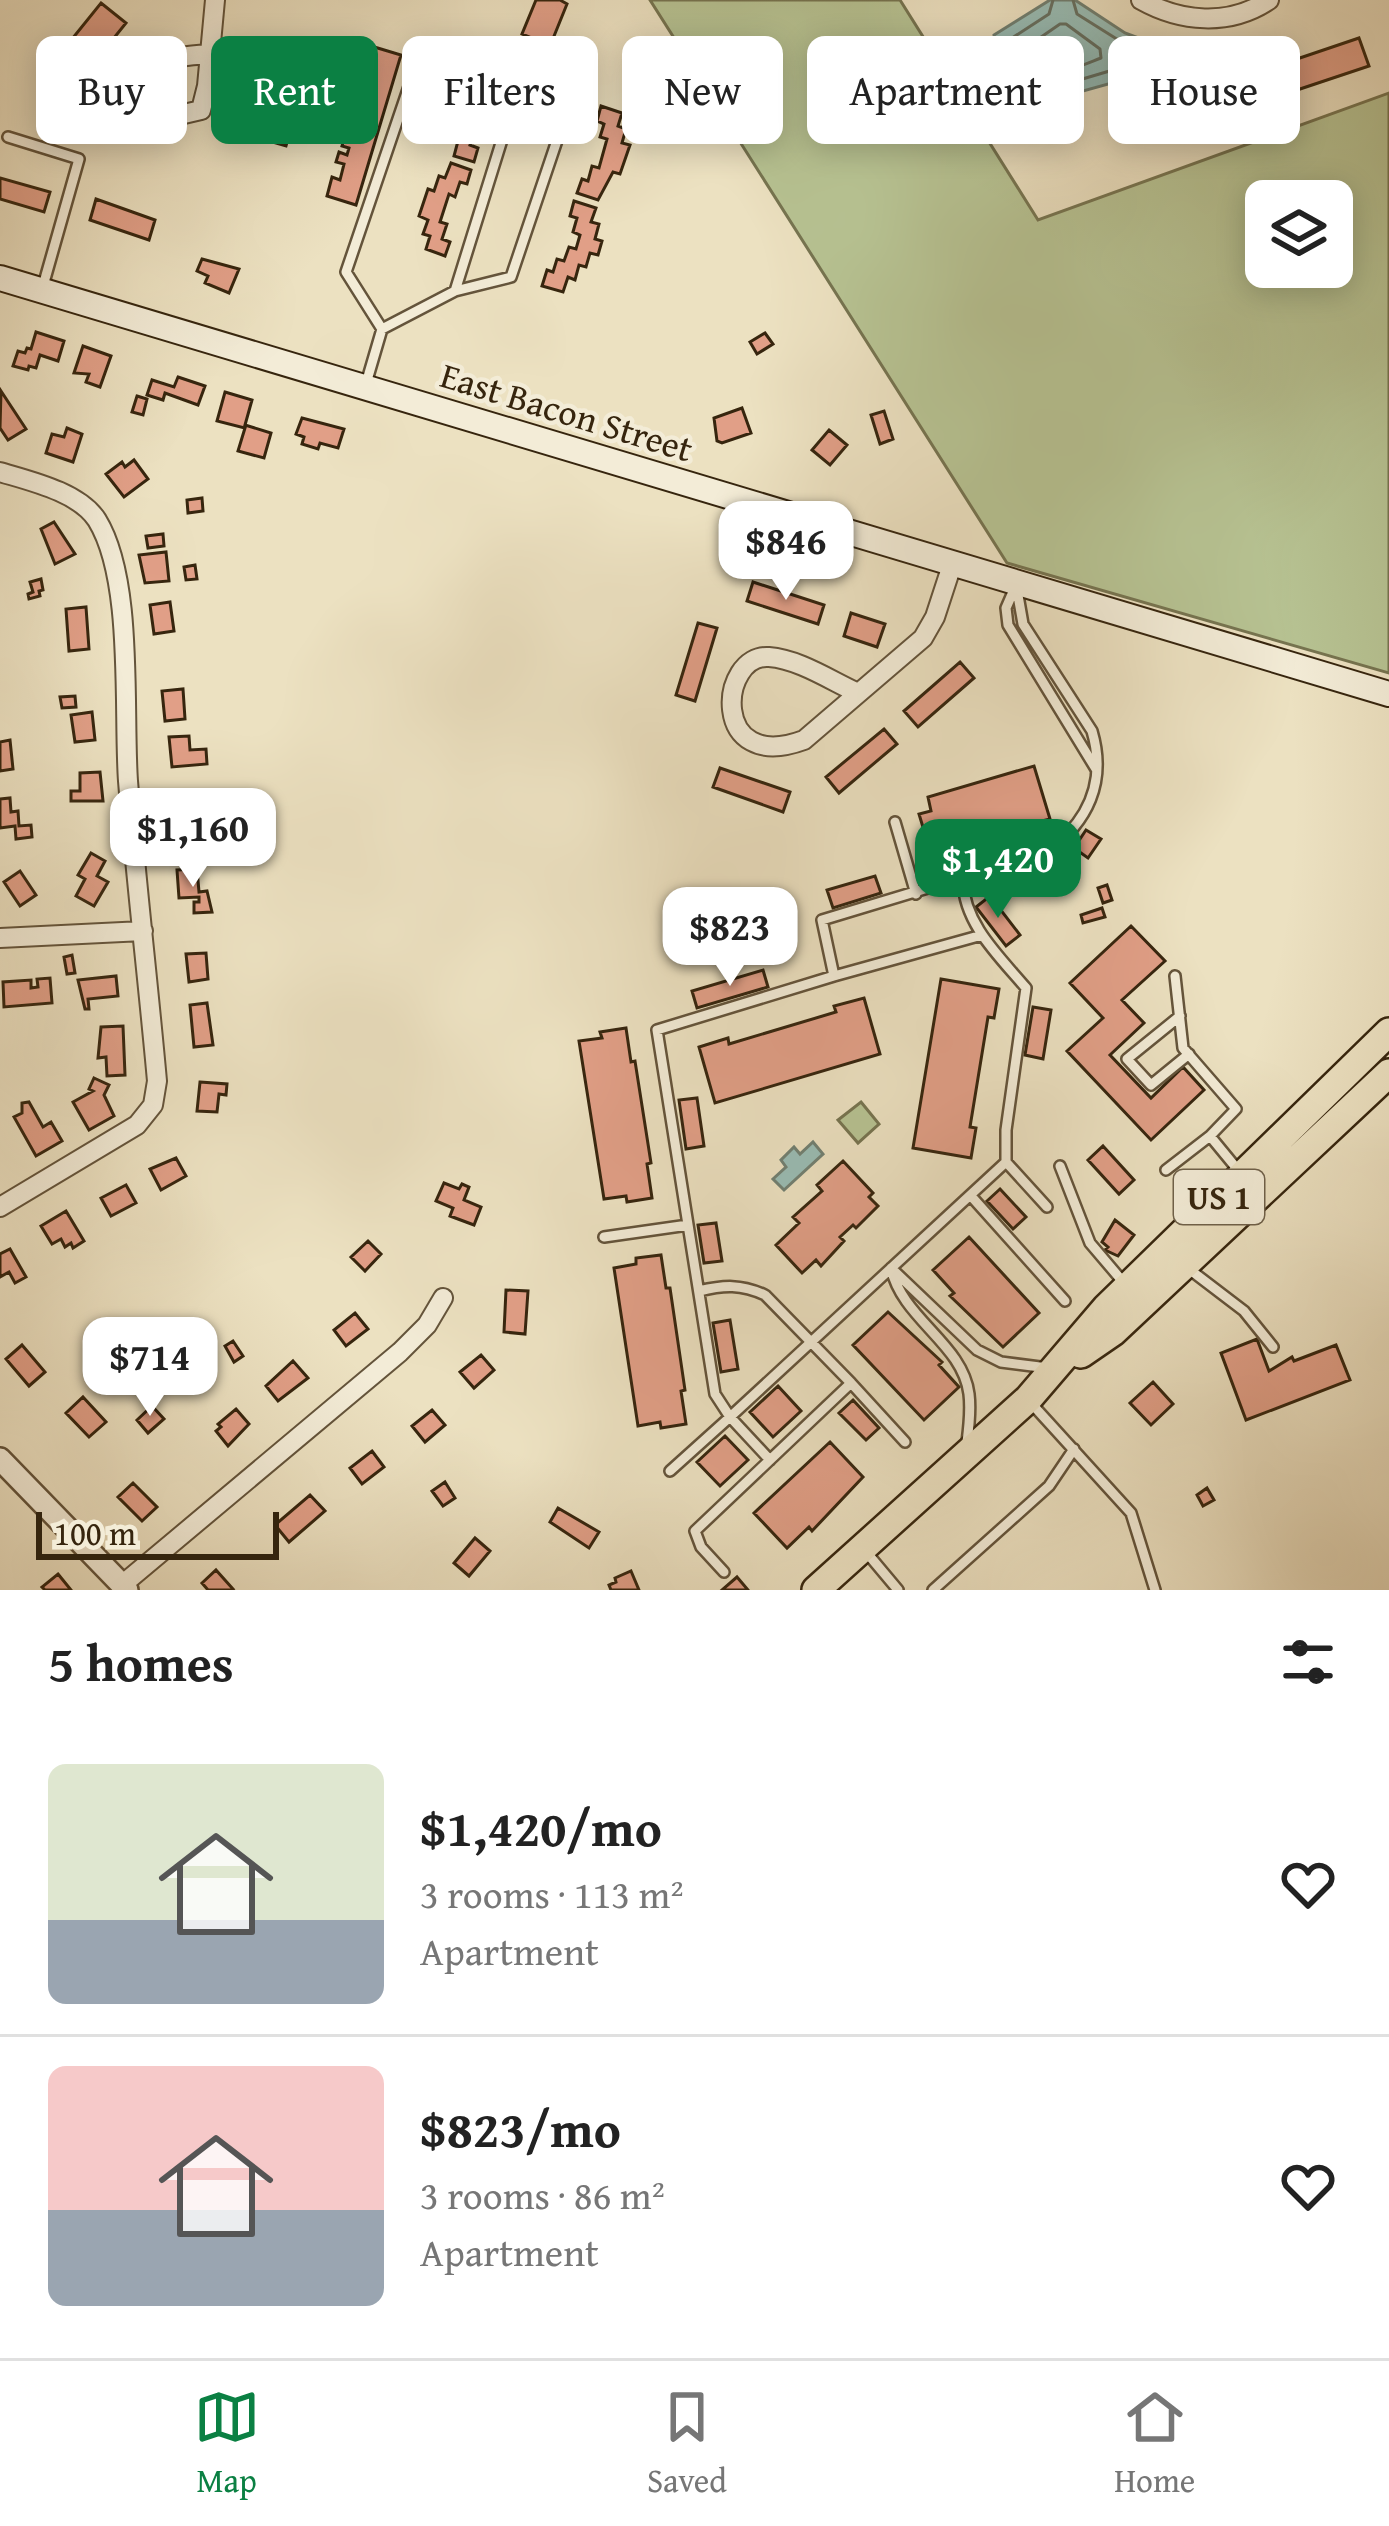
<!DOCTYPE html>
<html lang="en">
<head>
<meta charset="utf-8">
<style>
	:root { --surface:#fff; --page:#f6f6f6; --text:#222; --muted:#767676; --line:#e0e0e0; --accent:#0b8043 }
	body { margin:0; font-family:"Gentium Book Plus",serif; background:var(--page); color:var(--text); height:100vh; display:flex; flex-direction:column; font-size:45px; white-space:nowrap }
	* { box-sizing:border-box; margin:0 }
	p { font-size:39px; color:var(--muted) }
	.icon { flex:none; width:66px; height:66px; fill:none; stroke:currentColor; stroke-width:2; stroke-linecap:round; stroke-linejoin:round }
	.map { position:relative; height:1590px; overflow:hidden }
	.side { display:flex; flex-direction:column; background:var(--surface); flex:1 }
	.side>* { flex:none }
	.guide { position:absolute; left:36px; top:36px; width:1317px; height:108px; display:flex; gap:24px }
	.controls { position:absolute; left:1245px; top:180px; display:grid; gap:24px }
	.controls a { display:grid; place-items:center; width:108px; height:108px; border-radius:18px; background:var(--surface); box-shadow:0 6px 30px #0003; font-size:60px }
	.scale { position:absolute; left:36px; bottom:30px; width:243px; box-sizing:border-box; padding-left:12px; border:6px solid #36250e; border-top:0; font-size:33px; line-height:42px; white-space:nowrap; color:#36250e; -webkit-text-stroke:9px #f3ecd7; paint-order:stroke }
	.price { position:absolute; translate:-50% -102px; padding:0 27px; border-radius:24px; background:#fff; color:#222; font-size:39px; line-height:78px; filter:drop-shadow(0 3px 6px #0008) }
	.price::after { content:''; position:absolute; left:50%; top:72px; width:36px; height:27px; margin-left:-18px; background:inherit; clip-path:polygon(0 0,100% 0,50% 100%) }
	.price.current { background:var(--accent); color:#fff }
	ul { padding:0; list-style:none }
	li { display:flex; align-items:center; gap:36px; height:300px; padding:0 48px }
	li+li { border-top:3px solid var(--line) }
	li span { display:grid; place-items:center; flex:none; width:336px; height:240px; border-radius:18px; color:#555 }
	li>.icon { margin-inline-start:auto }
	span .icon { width:144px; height:144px; fill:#fffc; stroke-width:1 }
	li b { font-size:51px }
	h2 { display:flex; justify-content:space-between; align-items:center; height:144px; padding:0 48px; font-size:51px }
	.chip { padding:0 42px; border-radius:18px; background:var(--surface); box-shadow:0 6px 30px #0003; font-size:42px; line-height:108px }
	.chip.current { background:var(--accent); color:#fff }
	.dock { display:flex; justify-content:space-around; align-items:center; height:168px; border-top:3px solid var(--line); background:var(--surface); font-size:33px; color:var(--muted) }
	.dock a { display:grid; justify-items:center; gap:6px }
	.dock .current { color:var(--accent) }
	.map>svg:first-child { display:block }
	.green { fill:#b7c393; stroke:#767450; stroke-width:3; fill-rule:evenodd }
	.water { fill:#99bdb5; stroke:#718072; stroke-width:3 }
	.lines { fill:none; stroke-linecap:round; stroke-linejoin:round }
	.shore { stroke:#687162; stroke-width:3 }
	.building { fill:#e19f87; stroke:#36250e; stroke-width:3 }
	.service-casing { stroke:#64543b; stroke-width:14 }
	.minor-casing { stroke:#64543b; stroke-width:22 }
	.tertiary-casing { stroke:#64543b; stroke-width:26 }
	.secondary-casing { stroke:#36250e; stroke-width:28 }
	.primary-casing { stroke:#36250e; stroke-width:32 }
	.service { stroke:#f3ecd7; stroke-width:9 }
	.minor { stroke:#f3ecd7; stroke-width:18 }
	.tertiary { stroke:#f3ecd7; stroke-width:21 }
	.secondary { stroke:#f3ecd7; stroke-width:24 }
	.primary { stroke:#ece1c1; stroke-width:27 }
	.labels { text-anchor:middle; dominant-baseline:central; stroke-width:9; stroke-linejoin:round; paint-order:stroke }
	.shield { fill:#f3ecd7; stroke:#6f614a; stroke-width:3 }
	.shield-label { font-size:33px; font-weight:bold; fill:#36250e }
	.street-label { font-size:36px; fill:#36250e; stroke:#f3ecd7 }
</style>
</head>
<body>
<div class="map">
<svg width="1389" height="1590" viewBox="0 0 1389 1590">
	<rect width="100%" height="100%" fill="#ece1c1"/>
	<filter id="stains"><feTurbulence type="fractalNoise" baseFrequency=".00167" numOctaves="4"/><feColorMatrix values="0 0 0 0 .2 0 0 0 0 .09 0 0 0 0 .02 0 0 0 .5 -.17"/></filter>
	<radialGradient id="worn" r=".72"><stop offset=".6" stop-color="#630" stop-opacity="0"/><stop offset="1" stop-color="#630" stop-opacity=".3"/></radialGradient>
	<path class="green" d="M650,0H900L1038,220L1389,93V673L1007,563ZM1266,201H1332V267H1266Z
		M861,1102L879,1124L858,1143L838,1120Z"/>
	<path class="water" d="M1050,0H1075L1125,33L1168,49L1191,50L1246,42L1250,47L1259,116L1233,125L1221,97L1190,71L1169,67L1051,100L1029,89L995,45L994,35Z
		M813,1142L823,1154L784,1190L773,1179L786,1167L781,1160L794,1147L800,1154Z"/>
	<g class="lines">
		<path class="shore" d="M1053,0L1049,14L1009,40L1037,80L1052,88L1140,62L1139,53L1077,14L1073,0
			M1060,24H1066L1100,49L1101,58C1067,71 1049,82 1031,44Z
			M1232,54L1239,59L1243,90L1238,96L1206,65L1210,59Z"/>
	</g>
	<path class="building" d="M536,0H560L567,4L550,46L522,34Z
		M101,3L126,23L97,59L103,64L75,99L50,79L78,44L72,39Z
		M1359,38L1369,66L1294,91L1285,63Z
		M371,46L401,55L356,205L327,196L332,177L340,180L344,164L336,162L339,152L347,155L349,148L342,146L347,128L355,130L360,115L352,112L355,103L362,105L367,89L359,87L362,78L370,81L374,66L366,64Z
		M280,51L310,60L286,146L255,137Z
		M478,69L498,76L494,90L488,88L483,103L476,101L468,129L475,131L470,145L478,148L474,162L454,156L458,141L452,140L456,126L447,123L455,96L462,98L467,83L473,84Z
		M601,106L622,113L618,126L626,129L622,143L630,145L620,174L613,172L598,200L577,193L582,179L588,181L592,166L599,168L607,139L600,137L604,124L597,121Z
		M451,163L471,170L467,184L460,182L455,197L449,194L440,222L447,224L442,239L450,242L445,256L426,249L430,236L423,234L428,220L419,216L428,189L434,191L439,176L445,178Z
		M0,178L50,192L44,212L0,199Z
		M96,199L155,220L149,240L90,220Z
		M574,201L596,208L591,222L599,224L595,239L602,241L598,255L590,253L586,267L579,265L575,280L568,277L563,292L542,286L547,270L553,272L557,259L564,261L569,247L576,249L580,235L573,232L577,218L570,216Z
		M202,259L239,269L229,293L205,283L208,276L197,271Z
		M36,332L64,341L58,361L40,355L36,368L29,366L28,370L13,366L18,351L25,353L27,348L31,349Z
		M765,333L773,344L757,354L750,342Z
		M83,346L111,356L100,387L86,382L89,374L74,373Z
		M178,377L205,386L198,405L165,393L163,400L147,395L152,380L174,387Z
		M1,391L26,429L8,440L0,428Z
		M225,392L252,400L245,425L271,433L264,458L238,451L245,428L217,421Z
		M137,396L147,399L143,415L132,412Z
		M742,408L751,433L722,443L717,441L714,418Z
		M884,411L893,439L880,444L871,415Z
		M302,418L344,429L338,448L320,443L318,449L302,444L304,437L296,434Z
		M67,428L82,434L73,462L46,453L52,434L64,437Z
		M829,430L847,445L830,465L812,450Z
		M134,460L148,479L124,497L106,474L122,462L125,467Z
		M202,498L203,511L188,513L187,500Z
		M54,522L75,554L55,564L41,529Z
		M163,534L164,546L148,548L146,536Z
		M166,552L169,581L145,583L139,555Z
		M195,565L197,579L186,580L184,567Z
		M41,579L43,590L39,591L40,596L29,599L28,594L33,592L30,582Z
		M753,582L824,605L818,624L747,601Z
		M170,602L174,631L154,634L150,605Z
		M86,607L89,649L69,651L66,609Z
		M851,613L885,624L877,647L844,636Z
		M698,623L717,628L695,701L676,695Z
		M960,662L974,678L918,727L904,711Z
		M183,689L185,719L165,721L162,691Z
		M75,696L76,707L62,708L60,697Z
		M92,712L95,740L75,742L71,715Z
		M884,729L897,744L839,793L826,777Z
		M189,736L190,750L206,749L207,764L172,767L169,737Z
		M10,740L13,769L0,771V742Z
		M1034,766L1050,819L959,842L960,846L931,854L919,814L931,811L928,797Z
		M720,768L790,792L783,812L713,787Z
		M100,772L103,801H71V791H80V773Z
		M10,798L11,812L18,811L19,826L31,825L32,837L16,839L15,826L0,828V799Z
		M195,819L198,847L177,850L174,822Z
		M1086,830L1101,839L1088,858L1074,848Z
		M91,853L105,861L97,876L108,882L94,906L76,896L85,879L78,875Z
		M197,869L199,892L207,891L212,912L194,913V902H199V897L179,898L177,870Z
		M20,871L36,895L20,906L4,882Z
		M875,876L881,893L833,908L827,890Z
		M1107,885L1112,900L1103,903L1098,888Z
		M990,896L1020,935L1006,946L976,907Z
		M1102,908L1105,917L1083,923L1081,915Z
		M1131,926L1165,961L1122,1000L1144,1023L1110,1055L1151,1098L1183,1067L1204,1090L1151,1140L1067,1051L1103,1018L1070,983Z
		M206,953L208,979L189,982L186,954Z
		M72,955L75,973L67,974L64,957Z
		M763,970L768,987L697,1008L692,991Z
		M116,976L118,996L88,999L89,1009H85L78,980Z
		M50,978L52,1003L4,1007L3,982L31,980V988L38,987L37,979Z
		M941,979L999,989L994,1018L988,1017L970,1127L976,1128L971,1158L913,1148Z
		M864,998L880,1054L715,1103L699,1047L728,1038L729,1044L836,1012L834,1006Z
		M207,1003L213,1045L194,1047L190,1005Z
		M1033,1007L1051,1010L1043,1059L1025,1055Z
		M123,1026L125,1075L107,1076L106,1057L98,1058L101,1027Z
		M626,1028L631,1062L635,1061L651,1163L647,1164L652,1198L627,1202L626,1196L604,1199L579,1041L602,1038L600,1032Z
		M94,1078L109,1085L104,1095L114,1116L89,1130L73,1102L93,1091L89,1089Z
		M200,1082L227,1084L226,1095L219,1094L217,1112L197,1111Z
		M697,1098L704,1146L686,1149L679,1100Z
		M29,1102L43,1127L51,1122L62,1141L36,1156L14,1117L22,1113V1103Z
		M1103,1146L1134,1180L1119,1194L1088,1160Z
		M176,1158L186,1176L161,1190L150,1169Z
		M843,1161L873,1193L869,1197L878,1206L856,1228L853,1225L840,1237L844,1241L821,1266L816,1260L802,1273L776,1245L799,1223L793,1217L822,1191L817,1185Z
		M444,1183L459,1189L462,1184L469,1187L464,1200L481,1207L474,1225L450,1216L453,1208L436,1201Z
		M126,1185L136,1203L111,1216L101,1198Z
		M1000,1189L1026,1217L1013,1229L987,1201Z
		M66,1211L84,1241L73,1248L71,1243L65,1247L61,1239L52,1244L41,1226Z
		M1115,1220L1134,1235L1118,1256L1105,1250L1108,1247L1102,1242Z
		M716,1223L722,1261L704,1263L698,1225Z
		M969,1237L1039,1313L1003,1347L950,1296L954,1293L933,1270Z
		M368,1241L381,1254L365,1271L351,1257Z
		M10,1249L26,1277L15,1283L9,1272L0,1277V1254Z
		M661,1255L666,1288H670L685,1390L681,1391L686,1424L661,1428L660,1422L638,1426L614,1268L636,1264V1258Z
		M506,1290L528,1291L525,1334L504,1332Z
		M888,1312L942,1362L939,1365L959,1387L924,1420L853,1345Z
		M355,1313L368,1329L346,1346L334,1330Z
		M730,1320L738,1369L721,1372L713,1323Z
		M1257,1339L1269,1371L1292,1357L1294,1361L1336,1345L1350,1380L1246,1420L1221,1353Z
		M233,1341L243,1356L234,1362L225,1346Z
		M22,1345L45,1372L29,1386L6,1359Z
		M481,1355L494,1370L474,1388L460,1372Z
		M293,1361L308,1378L278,1401L266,1386Z
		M1153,1382L1173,1404L1151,1425L1130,1403Z
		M778,1386L801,1411L773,1437L750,1412Z
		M83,1397L106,1422L89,1437L66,1413Z
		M853,1400L879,1428L866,1440L839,1413Z
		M152,1406L164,1419L148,1433L137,1420Z
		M236,1409L249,1424L228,1446L216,1431L221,1427L218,1424Z
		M432,1410L445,1425L425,1442L412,1426Z
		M725,1436L748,1460L720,1486L697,1462Z
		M830,1442L863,1477L812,1531L809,1527L787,1548L754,1513Z
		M372,1451L384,1467L362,1484L350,1468Z
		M445,1482L455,1498L443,1506L432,1491Z
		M133,1483L157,1507L142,1521L118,1497Z
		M1207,1488L1214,1500L1203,1506L1197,1495Z
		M310,1495L325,1511L289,1542L275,1525Z
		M558,1508L599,1532L589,1548L550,1522Z
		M475,1538L490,1551L469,1576L454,1563Z
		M216,1570L233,1589L231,1590H208L202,1583Z
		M631,1571L639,1590H611L609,1585L616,1582L615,1578Z
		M58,1574L71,1590H45L42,1587Z
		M737,1577L748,1590H722Z"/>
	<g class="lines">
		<defs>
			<path id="service" d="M418,60L346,272L382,329L455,291
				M519,85L455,291L511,277L573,93
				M8,137L79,159L43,286
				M365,387L382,329
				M1016,585L1006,608L1008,625L1096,769
				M895,822L916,894
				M963,881C964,924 999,956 1026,988L1006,1130V1162L730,1417L715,1394L657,1030L834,976L822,920L1047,852C1088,822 1107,782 1092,731L1023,624L1016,584
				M834,976L982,935
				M1175,976L1183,1048L1236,1109L1210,1136
				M1180,1016L1127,1059L1151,1085L1189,1054
				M1006,1162L1047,1207
				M1060,1166L1090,1243L1124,1283
				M1166,1170L1210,1136L1238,1170
				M971,1196L1065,1301
				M604,1237L688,1225
				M1185,1266L1244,1311L1273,1347
				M891,1268C902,1319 963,1344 969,1394C971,1410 969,1427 967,1442
				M891,1268L977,1350L1001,1362L1048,1368
				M699,1291C724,1285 741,1284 765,1295L851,1383L695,1531L701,1547L724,1572
				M851,1383L905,1442
				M1031,1403L1131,1513L1155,1590
				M670,1471L730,1417L770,1460
				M867,1553L898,1590
				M933,1590L1049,1486L1074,1449"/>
			<path id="minor" d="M1141,0C1180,22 1229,27 1269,0
				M209,54C167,57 147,59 154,106L171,117L201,110L207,86L215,0
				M0,472C30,481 79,492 97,520C134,580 123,709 128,781C136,881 148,981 157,1081L153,1105L137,1125L0,1207
				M856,692C830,680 798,659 769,657C719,653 709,775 804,740L923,638L935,617L952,565
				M0,938L143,931
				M122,1585L400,1352L427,1325L443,1298"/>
			<path id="tertiary" d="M0,1459L127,1590"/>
			<path id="secondary" d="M0,278L1389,694"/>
			<path id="primary" d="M1081,1354L1113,1332L1389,1073
				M816,1590L1028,1399L1106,1308L1389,1032"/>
		</defs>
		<use href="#service" class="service-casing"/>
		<use href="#minor" class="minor-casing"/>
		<use href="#tertiary" class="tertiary-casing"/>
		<use href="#secondary" class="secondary-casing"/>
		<use href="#primary" class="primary-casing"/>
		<use href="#service" class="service"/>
		<use href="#minor" class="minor"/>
		<use href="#tertiary" class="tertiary"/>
		<use href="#secondary" class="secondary"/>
		<use href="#primary" class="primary"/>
	</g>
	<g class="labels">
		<rect class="shield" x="1174" y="1170" width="90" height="54" rx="9"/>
		<g class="shield-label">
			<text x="1219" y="1197">US 1</text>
		</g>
		<g class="street-label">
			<text transform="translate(567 411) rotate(17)">East Bacon Street</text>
		</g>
	</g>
	<rect width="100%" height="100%" filter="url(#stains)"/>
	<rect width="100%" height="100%" fill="url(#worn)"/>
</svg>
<div class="controls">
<a><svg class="icon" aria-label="layers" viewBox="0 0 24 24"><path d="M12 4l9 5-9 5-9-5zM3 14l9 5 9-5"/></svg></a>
</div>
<div class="scale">100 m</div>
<b class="price" style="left:786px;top:603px">$846</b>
<b class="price" style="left:193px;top:890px">$1,160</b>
<b class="price current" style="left:998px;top:921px">$1,420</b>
<b class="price" style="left:730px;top:989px">$823</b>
<b class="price" style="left:150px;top:1419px">$714</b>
<div class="guide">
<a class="chip">Buy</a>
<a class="chip current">Rent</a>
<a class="chip">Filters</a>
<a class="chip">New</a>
<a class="chip">Apartment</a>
<a class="chip">House</a>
</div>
</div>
<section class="side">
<h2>5 homes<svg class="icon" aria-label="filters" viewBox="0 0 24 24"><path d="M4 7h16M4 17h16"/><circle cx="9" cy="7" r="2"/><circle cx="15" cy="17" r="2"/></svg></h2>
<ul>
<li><span style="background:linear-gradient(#dfe7d0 65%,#9aa5b1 0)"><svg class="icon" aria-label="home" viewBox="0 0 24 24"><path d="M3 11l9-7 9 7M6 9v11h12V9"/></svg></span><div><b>$1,420/mo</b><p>3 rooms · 113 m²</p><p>Apartment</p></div><svg class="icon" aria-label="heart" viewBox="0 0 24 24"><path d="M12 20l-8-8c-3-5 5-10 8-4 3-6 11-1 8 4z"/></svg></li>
<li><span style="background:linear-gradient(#f6c9c9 60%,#9aa5b1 0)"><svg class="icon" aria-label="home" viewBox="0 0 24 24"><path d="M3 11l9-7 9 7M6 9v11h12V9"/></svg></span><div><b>$823/mo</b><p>3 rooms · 86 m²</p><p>Apartment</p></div><svg class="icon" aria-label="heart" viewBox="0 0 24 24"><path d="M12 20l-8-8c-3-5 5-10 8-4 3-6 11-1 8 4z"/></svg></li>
</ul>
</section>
<nav class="dock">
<a class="current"><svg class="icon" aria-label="map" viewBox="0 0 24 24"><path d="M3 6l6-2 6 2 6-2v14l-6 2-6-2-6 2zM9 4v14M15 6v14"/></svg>Map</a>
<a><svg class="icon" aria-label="saved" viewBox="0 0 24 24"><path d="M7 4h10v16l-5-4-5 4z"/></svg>Saved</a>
<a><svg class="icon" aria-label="home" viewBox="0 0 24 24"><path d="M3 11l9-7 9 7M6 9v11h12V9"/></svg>Home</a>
</nav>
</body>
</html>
